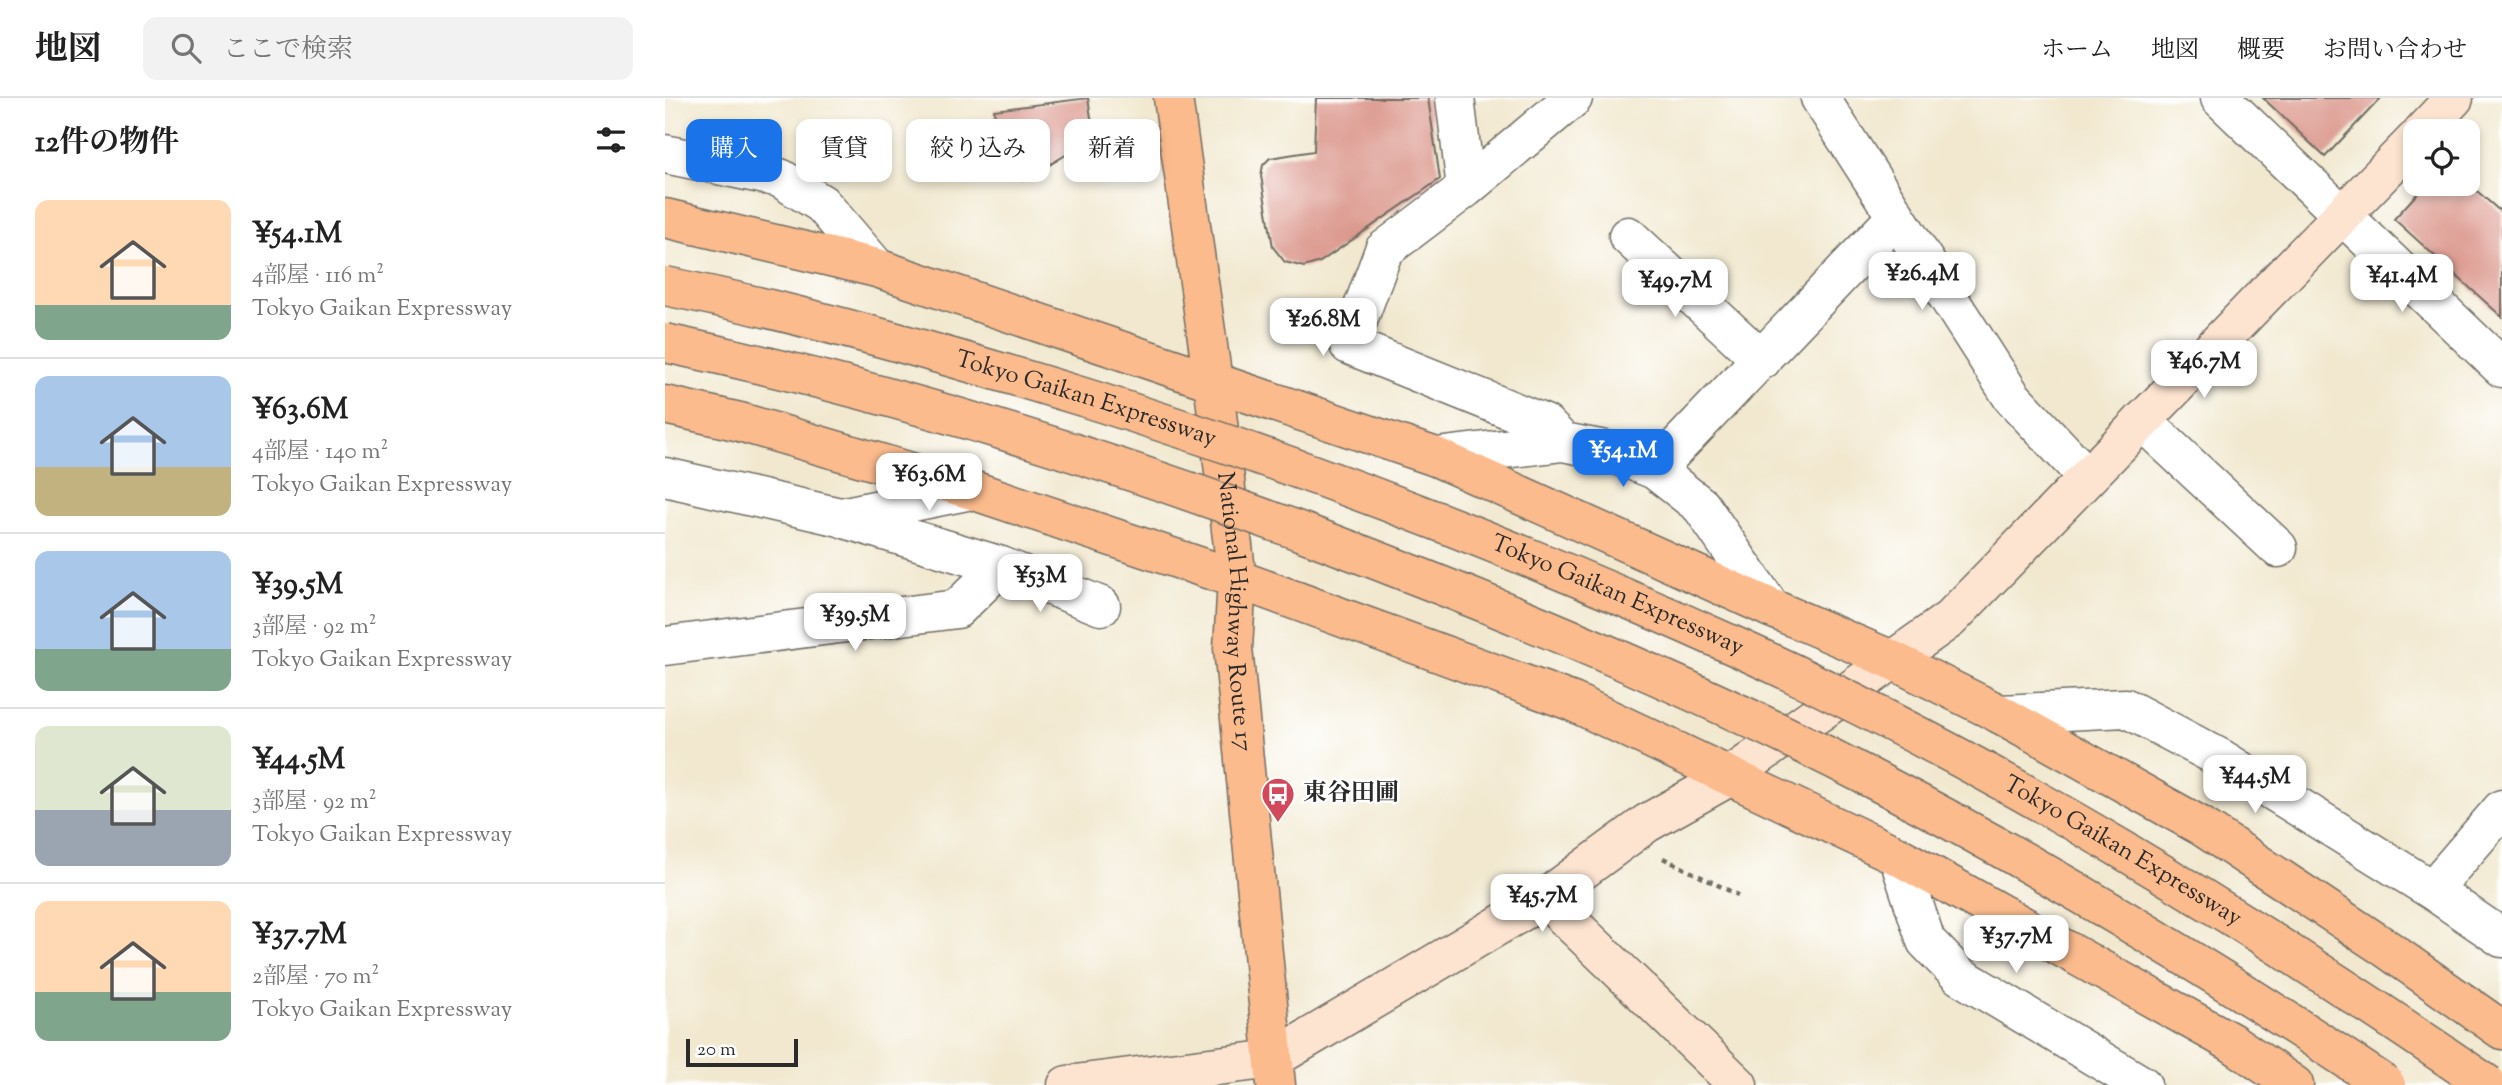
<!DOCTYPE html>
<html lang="ja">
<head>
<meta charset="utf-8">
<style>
	:root { --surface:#fff; --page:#f2f2f2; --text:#222; --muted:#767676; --line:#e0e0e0; --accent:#1a73e8 }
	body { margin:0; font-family:"Sorts Mill Goudy","Noto Serif JP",serif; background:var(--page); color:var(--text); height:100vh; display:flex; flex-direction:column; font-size:26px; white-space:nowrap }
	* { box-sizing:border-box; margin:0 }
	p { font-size:23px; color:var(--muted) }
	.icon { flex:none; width:38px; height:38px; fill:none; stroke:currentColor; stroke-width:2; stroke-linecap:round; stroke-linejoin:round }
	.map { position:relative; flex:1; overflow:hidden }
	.drawer { display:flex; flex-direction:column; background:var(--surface); width:665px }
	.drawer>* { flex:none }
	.hud { position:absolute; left:21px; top:21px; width:665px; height:63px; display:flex; gap:14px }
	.buttons { position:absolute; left:1738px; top:21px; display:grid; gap:14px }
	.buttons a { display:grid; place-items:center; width:77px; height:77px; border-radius:14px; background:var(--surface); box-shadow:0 4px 10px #0003; font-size:35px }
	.scale { position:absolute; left:21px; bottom:18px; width:112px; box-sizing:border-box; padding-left:7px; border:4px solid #2b2b2b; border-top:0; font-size:19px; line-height:24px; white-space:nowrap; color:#2b2b2b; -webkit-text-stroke:5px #fff; paint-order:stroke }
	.price { position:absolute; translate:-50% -60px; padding:0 16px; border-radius:14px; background:#fff; color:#222; font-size:23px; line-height:46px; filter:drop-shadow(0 2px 4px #0008) }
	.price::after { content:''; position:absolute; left:50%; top:42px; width:21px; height:16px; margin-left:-10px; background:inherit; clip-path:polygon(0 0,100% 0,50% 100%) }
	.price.current { background:var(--accent); color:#fff }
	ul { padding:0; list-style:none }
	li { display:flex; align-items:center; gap:21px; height:175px; padding:0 35px }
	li+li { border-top:2px solid var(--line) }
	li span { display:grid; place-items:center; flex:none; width:196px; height:140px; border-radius:14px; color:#555 }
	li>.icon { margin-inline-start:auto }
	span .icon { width:84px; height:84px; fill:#fffc; stroke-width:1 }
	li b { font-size:30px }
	h2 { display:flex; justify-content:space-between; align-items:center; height:84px; padding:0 35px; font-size:30px }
	.tag { padding:0 24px; border-radius:14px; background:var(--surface); box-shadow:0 4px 10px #0003; font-size:24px; line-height:63px }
	.tag.current { background:var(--accent); color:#fff }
	header { display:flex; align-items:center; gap:42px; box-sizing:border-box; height:98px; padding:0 35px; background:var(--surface); border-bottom:2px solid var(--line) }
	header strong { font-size:33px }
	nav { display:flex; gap:38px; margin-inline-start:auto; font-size:24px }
	.search { width:490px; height:63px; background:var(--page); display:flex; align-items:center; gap:18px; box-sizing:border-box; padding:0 24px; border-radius:14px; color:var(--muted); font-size:26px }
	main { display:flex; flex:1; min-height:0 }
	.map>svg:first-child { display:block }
	.building { fill:#db978c }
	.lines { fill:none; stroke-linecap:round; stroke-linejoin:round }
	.street-casing { stroke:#706d64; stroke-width:41 }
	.secondary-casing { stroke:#706d64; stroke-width:41 }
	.highway-casing { stroke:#706d64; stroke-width:41 }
	.path { stroke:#706d64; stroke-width:4.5; stroke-dasharray:5 5; stroke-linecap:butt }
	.street { stroke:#fff; stroke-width:38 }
	.secondary { stroke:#fde4d1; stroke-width:38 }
	.highway { stroke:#fbbb8d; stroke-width:38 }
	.highway-bridge-casing { stroke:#706d64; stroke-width:41; stroke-linecap:butt }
	.highway-bridge { stroke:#fbbb8d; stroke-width:38 }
	.labels { text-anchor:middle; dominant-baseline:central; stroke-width:5; stroke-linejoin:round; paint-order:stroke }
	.street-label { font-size:24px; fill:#2b2b2b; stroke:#fff }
	.poi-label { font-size:24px; font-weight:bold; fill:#2b2b2b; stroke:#fff; text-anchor:start }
</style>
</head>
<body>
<header>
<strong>地図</strong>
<div class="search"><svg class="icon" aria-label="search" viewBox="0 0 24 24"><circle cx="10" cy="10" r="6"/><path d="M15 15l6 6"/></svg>ここで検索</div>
<nav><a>ホーム</a><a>地図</a><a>概要</a><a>お問い合わせ</a></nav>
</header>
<main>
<section class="drawer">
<h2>12件の物件<svg class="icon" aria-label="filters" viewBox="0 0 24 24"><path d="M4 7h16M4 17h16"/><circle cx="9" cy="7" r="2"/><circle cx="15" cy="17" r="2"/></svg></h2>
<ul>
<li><span style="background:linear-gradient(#ffd9b3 75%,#7fa58c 0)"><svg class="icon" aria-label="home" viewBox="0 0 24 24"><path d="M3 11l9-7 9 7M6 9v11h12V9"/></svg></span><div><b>¥54.1M</b><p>4部屋 · 116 m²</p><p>Tokyo Gaikan Expressway</p></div></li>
<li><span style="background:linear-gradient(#a9c7e8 65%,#c2b280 0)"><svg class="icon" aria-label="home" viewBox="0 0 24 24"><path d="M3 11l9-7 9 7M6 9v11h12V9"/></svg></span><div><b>¥63.6M</b><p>4部屋 · 140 m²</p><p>Tokyo Gaikan Expressway</p></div></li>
<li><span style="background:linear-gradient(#a9c7e8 70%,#7fa58c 0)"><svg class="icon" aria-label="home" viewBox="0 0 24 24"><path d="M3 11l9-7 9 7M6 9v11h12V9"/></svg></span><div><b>¥39.5M</b><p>3部屋 · 92 m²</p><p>Tokyo Gaikan Expressway</p></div></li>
<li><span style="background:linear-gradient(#dfe7d0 60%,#9aa5b1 0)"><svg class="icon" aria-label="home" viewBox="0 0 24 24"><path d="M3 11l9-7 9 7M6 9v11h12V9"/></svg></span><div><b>¥44.5M</b><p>3部屋 · 92 m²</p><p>Tokyo Gaikan Expressway</p></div></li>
<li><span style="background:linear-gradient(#ffd9b3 65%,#7fa58c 0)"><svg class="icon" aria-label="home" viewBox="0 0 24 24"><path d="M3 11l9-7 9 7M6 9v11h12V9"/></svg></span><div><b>¥37.7M</b><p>2部屋 · 70 m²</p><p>Tokyo Gaikan Expressway</p></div></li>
</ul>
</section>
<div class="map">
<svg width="1837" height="987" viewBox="0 0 1837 987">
	<rect width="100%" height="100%" fill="#fff"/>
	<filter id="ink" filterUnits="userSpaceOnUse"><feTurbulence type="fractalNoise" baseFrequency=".0143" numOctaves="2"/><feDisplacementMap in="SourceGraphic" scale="14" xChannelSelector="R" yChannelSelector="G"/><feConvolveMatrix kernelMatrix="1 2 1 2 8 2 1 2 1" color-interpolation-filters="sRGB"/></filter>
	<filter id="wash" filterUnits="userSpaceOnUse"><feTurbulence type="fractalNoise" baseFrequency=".00686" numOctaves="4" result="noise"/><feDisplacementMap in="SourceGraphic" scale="28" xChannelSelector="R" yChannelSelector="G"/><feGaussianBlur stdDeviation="1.57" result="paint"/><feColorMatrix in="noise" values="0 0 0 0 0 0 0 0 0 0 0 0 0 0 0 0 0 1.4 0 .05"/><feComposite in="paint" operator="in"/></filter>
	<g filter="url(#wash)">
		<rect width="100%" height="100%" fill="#f1e8cf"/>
		<g id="blocks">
			<path class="building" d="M423,0L429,40L359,82L338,70L329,12Z
				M651,0H763L775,81L655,164L639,169L620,164L608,149L596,78L598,67L605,60L649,53Z
				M1598,0H1716L1660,59Z
				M1761,86H1804L1837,115V219L1729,121Z"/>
		</g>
	</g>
	<g filter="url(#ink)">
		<use href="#blocks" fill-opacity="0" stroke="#706d64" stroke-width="2"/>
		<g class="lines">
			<defs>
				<path id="street" d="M790,0L801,90
					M1155,0L1347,299L1422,379
					M1555,0L1837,270
					M0,56L115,80L157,106L212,170
					M963,138L1097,262
					M1477,323L1613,450
					M898,344L880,326L684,247L719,152L801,90L908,0
					M771,359L898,344L940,352L990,372L1036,408L1106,510
					M990,372L1231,119
					M0,379L175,419L307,392
					M180,421L336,468L436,508
					M0,548L292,511L336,468
					M1335,616L1461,610L1555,660L1767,792L1837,840
					M1233,758L1261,843L1295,878L1477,987
					M1767,792L1837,711"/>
				<path id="secondary" d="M1758,33L1789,0
					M880,800L1073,987
					M402,987L608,961L880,800L982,725L1064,679L1285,521L1750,42"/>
				<g id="highway">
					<path id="s1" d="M508,0L548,283L572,481L568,550L611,987"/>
					<path d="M0,120L212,170L771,359L1106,510L1225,561L1335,616L1536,728L1722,851L1837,932"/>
					<path d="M0,307L75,324L307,392L572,481L908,604L1233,758L1566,944L1629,987"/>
				</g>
			</defs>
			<use href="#street" class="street-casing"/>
			<use href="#secondary" class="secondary-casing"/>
			<use href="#highway" class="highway-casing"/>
			<path class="path" d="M998,760L1073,797"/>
			<use href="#street" class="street"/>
			<use href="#secondary" class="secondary"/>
			<use href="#highway" class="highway"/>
			<defs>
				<g id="highway-bridge">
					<path id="s2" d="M0,188C141,216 281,257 418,299C643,369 862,454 1076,551C1339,671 1586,824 1823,987"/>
					<path d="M0,245C223,292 440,360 653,440C845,512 1035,591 1217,686C1390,776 1558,879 1721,987"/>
				</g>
			</defs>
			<use href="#highway-bridge" class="highway-bridge-casing"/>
			<use href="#highway-bridge" class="highway-bridge"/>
		</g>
	</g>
	<defs>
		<symbol id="bus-pin" viewBox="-11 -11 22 30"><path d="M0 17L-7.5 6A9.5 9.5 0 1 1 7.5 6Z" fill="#d1495b" stroke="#fff"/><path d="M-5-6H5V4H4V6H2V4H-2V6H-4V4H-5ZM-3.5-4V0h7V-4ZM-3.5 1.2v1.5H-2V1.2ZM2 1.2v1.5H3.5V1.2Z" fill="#fff"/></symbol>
	</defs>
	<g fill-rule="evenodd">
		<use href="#bus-pin" x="594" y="677" width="38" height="52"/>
	</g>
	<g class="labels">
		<g class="street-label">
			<text stroke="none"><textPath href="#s2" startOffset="436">Tokyo Gaikan Expressway</textPath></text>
			<text stroke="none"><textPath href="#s2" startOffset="1003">Tokyo Gaikan Expressway</textPath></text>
			<text stroke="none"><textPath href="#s1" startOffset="518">National Highway Route 17</textPath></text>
			<text stroke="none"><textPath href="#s2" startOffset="1570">Tokyo Gaikan Expressway</textPath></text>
		</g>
		<g class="poi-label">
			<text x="638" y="696">東谷田圃</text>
		</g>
	</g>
</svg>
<div class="buttons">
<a><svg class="icon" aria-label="locate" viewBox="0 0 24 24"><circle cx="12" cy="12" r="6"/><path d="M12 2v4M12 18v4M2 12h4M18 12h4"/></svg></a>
</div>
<div class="scale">20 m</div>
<b class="price" style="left:1257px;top:214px">¥26.4M</b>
<b class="price" style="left:1737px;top:216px">¥41.4M</b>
<b class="price" style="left:1010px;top:221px">¥49.7M</b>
<b class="price" style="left:658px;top:260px">¥26.8M</b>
<b class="price" style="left:1539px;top:302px">¥46.7M</b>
<b class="price current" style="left:958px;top:391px">¥54.1M</b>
<b class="price" style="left:264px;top:415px">¥63.6M</b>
<b class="price" style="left:375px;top:516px">¥53M</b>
<b class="price" style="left:190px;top:555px">¥39.5M</b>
<b class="price" style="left:1590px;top:717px">¥44.5M</b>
<b class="price" style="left:877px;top:836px">¥45.7M</b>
<b class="price" style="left:1351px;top:877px">¥37.7M</b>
<div class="hud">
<a class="tag current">購入</a>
<a class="tag">賃貸</a>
<a class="tag">絞り込み</a>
<a class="tag">新着</a>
</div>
</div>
</main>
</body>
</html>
